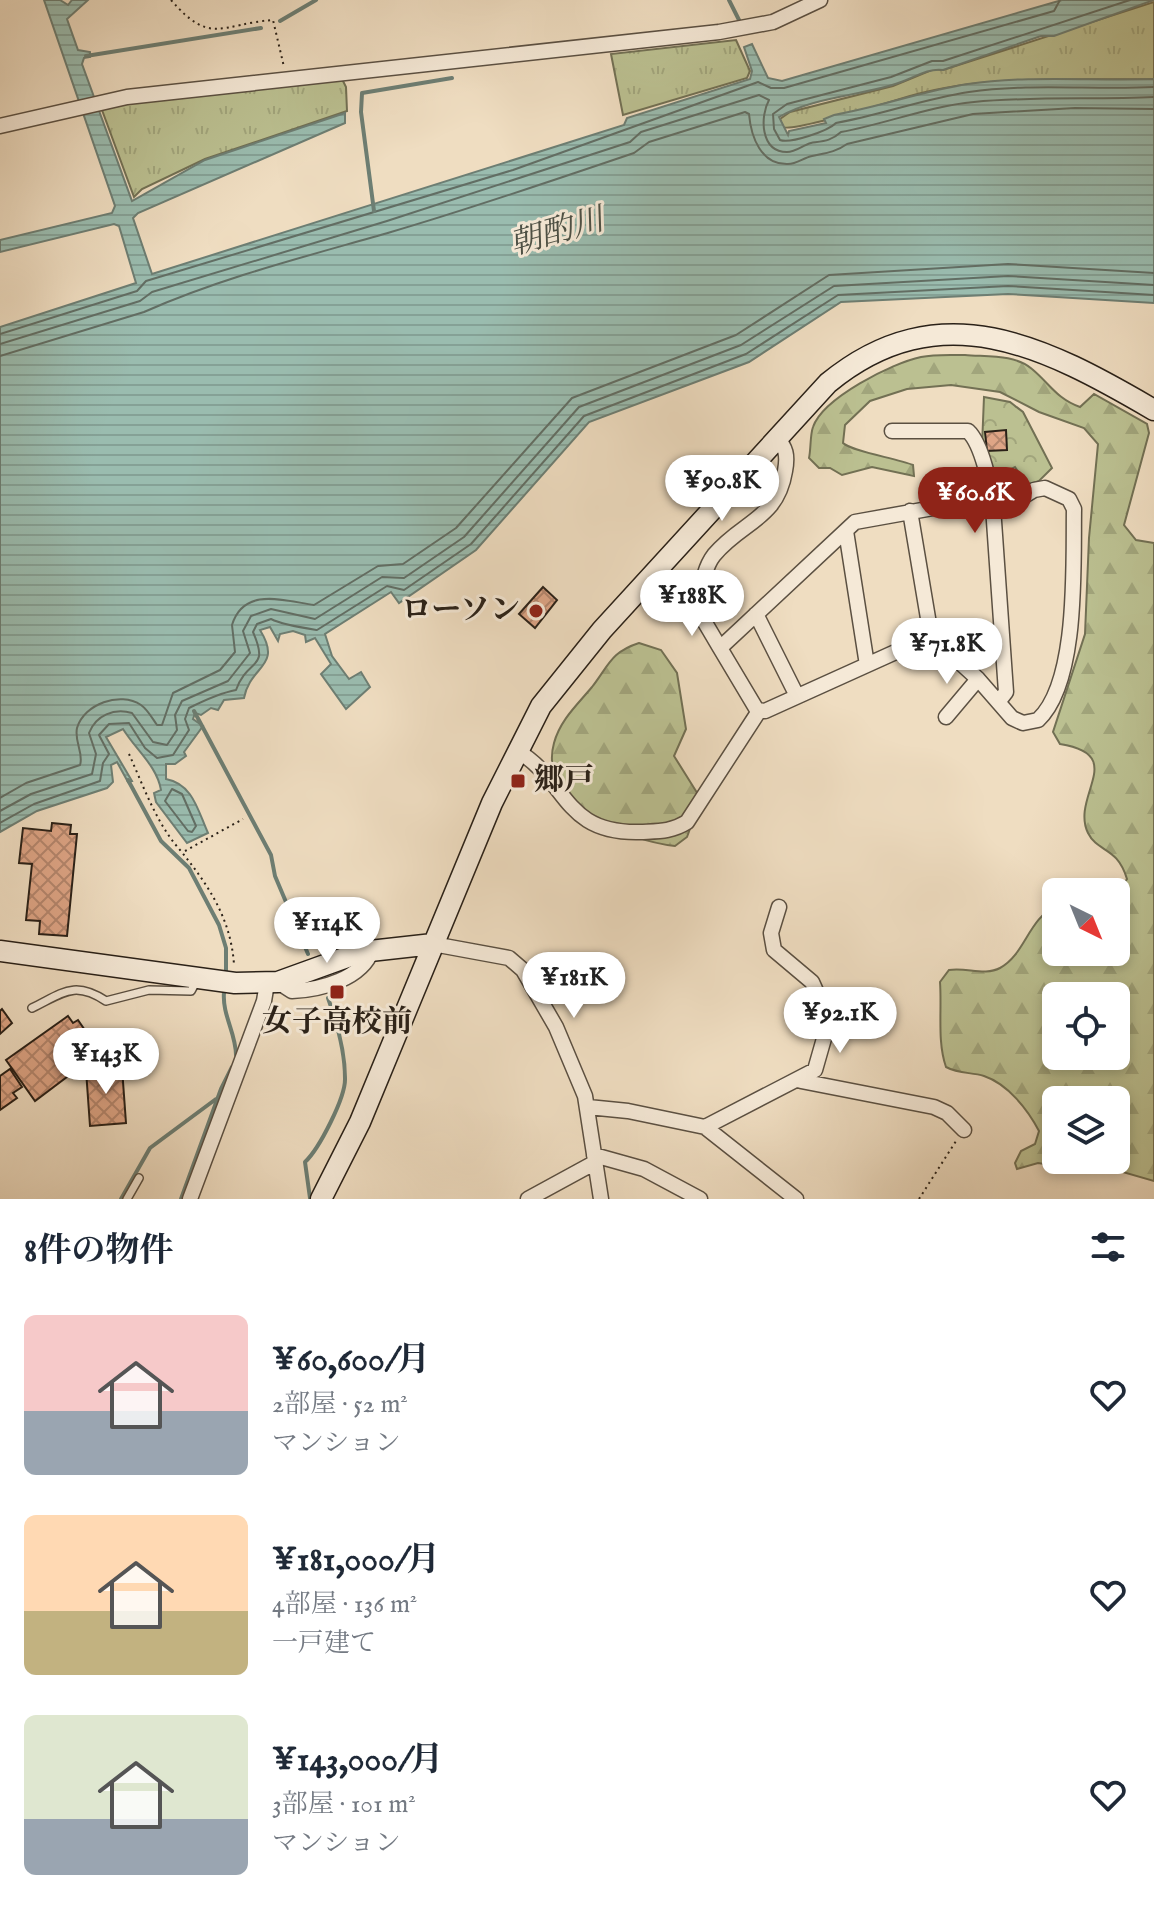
<!DOCTYPE html>
<html lang="ja">
<head>
<meta charset="utf-8">
<style>
	:root { --surface:#fff; --page:#f6f6f7; --text:#1f2937; --muted:#747a83; --accent:#8f2418 }
	body { margin:0; font-family:"IM FELL English","Noto Serif JP",serif; background:var(--page); color:var(--text); height:100vh; display:flex; flex-direction:column; font-size:30px; white-space:nowrap }
	* { box-sizing:border-box; margin:0 }
	p { font-size:26px; color:var(--muted) }
	.icon { flex:none; width:44px; height:44px; fill:none; stroke:currentColor; stroke-width:2; stroke-linecap:round; stroke-linejoin:round }
	.map { position:relative; height:1199px; overflow:hidden }
	.sheet { display:flex; flex-direction:column; background:var(--surface); flex:1 }
	.sheet>* { flex:none }
	.needle { width:52px; rotate:137deg }
	.controls { position:absolute; left:1042px; top:878px; display:grid; gap:16px }
	.controls a { display:grid; place-items:center; width:88px; height:88px; border-radius:12px; background:var(--surface); box-shadow:0 4px 12px #0003; font-size:40px }
	.price { position:absolute; translate:-50% -68px; padding:0 18px; border-radius:28px; background:#fff; color:#222; font-size:26px; line-height:52px; filter:drop-shadow(0 2px 4px #0008) }
	.price::after { content:''; position:absolute; left:50%; top:48px; width:24px; height:18px; margin-left:-12px; background:inherit; clip-path:polygon(0 0,100% 0,50% 100%) }
	.price.active { background:var(--accent); color:#fff }
	ul { padding:0; list-style:none }
	li { display:flex; align-items:center; gap:24px; height:200px; padding:0 24px }
	li span { display:grid; place-items:center; flex:none; width:224px; height:160px; border-radius:12px; color:#555 }
	li>.icon { margin-inline-start:auto }
	span .icon { width:96px; height:96px; fill:#fffc; stroke-width:1 }
	li b { font-size:34px }
	h2 { display:flex; justify-content:space-between; align-items:center; height:96px; padding:0 24px; font-size:34px }
	.map>svg:first-child { display:block }
	.grass { fill:url(#grass-tufts); stroke:#727054; stroke-width:2 }
	.forest { fill:url(#forest-firs); stroke:#727054; stroke-width:2; fill-rule:evenodd }
	.park { fill:url(#park-crowns); stroke:#727054; stroke-width:2 }
	.water { fill:url(#water-rules); stroke:#6d7e73; stroke-width:2 }
	.lines { fill:none; stroke-linecap:round; stroke-linejoin:round }
	.shore { stroke:#626e64; stroke-width:2 }
	.stream { stroke:#6d7e73; stroke-width:4 }
	.building { fill:url(#building-cross-hatch); stroke:#2a2118; stroke-width:2 }
	.lane-casing { stroke:#5b5042; stroke-width:10 }
	.street-casing { stroke:#5b5042; stroke-width:17 }
	.secondary-casing { stroke:#2a2118; stroke-width:23 }
	.path { stroke:#2a2118; stroke-width:2; stroke-dasharray:2 4; stroke-linecap:butt }
	.lane { stroke:#f5e9d7; stroke-width:7 }
	.street { stroke:#f5e9d7; stroke-width:14 }
	.secondary { stroke:#f5e9d7; stroke-width:20 }
	.poi-dot { fill:#8f2418; stroke:#f5e9d7; stroke-width:3 }
	.labels { text-anchor:middle; dominant-baseline:central; stroke-width:6; stroke-linejoin:round; paint-order:stroke }
	.poi-label { font-size:30px; font-weight:bold; fill:#2a2118; stroke:#f5e9d7; text-anchor:end }
	.water-label { font-size:32px; font-style:italic; fill:#4c5045; stroke:#f5e9d7 }
</style>
</head>
<body>
<div class="map">
<svg width="1154" height="1199" viewBox="0 0 1154 1199">
	<defs>
		<pattern id="grass-tufts" width="24" height="20" patternUnits="userSpaceOnUse" patternTransform="scale(2)"><rect width="24" height="20" fill="#bbc091"/><path d="M3 7l-1-3M5 7V3M7 7l1-3M15 17l-1-3M17 17v-4M19 17l1-3" fill="none" stroke="#a1a57c"/></pattern>
		<pattern id="forest-firs" width="22" height="20" patternUnits="userSpaceOnUse" patternTransform="scale(2)"><rect width="22" height="20" fill="#bbc091"/><path d="M5 1l3.5 6h-7zM16 11l3.5 6h-7z" fill="#a1a57c"/></pattern>
		<pattern id="park-crowns" width="20" height="18" patternUnits="userSpaceOnUse" patternTransform="scale(2)"><rect width="20" height="18" fill="#bbc091"/><path d="M2 6a3 3 0 1 1 6 0M12 15a3 3 0 1 1 6 0" fill="none" stroke="#a1a57c"/></pattern>
		<pattern id="water-rules" width="6" height="5" patternUnits="userSpaceOnUse" patternTransform="scale(2)"><rect width="6" height="5" fill="#9abcaf"/><path d="M0 2.5h6" fill="none" stroke="#85a196"/></pattern>
		<pattern id="building-cross-hatch" width="8" height="8" patternUnits="userSpaceOnUse" patternTransform="scale(2)"><rect width="8" height="8" fill="#dea586"/><path d="M0 0l8 8M0 8l8-8" fill="none" stroke="#b4866d"/></pattern>
	</defs>
	<rect width="100%" height="100%" fill="#efddc1"/>
	<filter id="stains"><feTurbulence type="fractalNoise" baseFrequency=".0025" numOctaves="4"/><feColorMatrix values="0 0 0 0 .2 0 0 0 0 .09 0 0 0 0 .02 0 0 0 .5 -.17"/></filter>
	<radialGradient id="worn" r=".72"><stop offset=".6" stop-color="#630" stop-opacity="0"/><stop offset="1" stop-color="#630" stop-opacity=".3"/></radialGradient>
	<path class="grass" d="M1154,2V79C1070,81 982,73 900,99C883,104 792,132 783,127L780,119L790,112L893,86L934,69L943,70Z
		M736,40L750,71L747,78L623,115L611,54Z
		M342,79L346,87L347,111L205,159L142,189L134,197L102,110L111,105Z"/>
	<path class="forest" d="M965,355C986,357 1015,354 1032,369C1050,384 1057,399 1080,407L1094,394L1147,424L1149,433L1124,525L1136,540L1154,543V1181L1102,1166L1064,1167L1038,1163L1017,1169L1015,1163L1021,1151L1035,1144L1039,1131C1028,1110 1008,1084 984,1076C971,1072 959,1074 946,1067C937,1041 942,1011 940,982L949,970C966,967 985,976 1000,968C1025,955 1029,917 1056,907V952H1116V894L1127,879C1117,846 1098,853 1088,833C1070,796 1129,755 1060,744L1053,732L1085,634L1089,538L1098,444L1084,428L1039,412L1000,392L951,385L907,389L870,401L845,425L843,443C853,452 896,458 913,465L914,476L872,467L842,475L830,468H819L809,458C811,449 810,435 813,427C823,398 892,363 921,357C935,354 950,355 965,355ZM1056,996H1116V1056H1056ZM1056,1100H1116V1160H1056Z
		M639,643L661,650L677,673L686,729L674,756L701,799L687,837L675,846C628,841 537,804 554,743C560,720 578,704 592,687C609,665 611,652 639,643Z"/>
	<path class="park" d="M984,397L1010,402L1023,412L1052,468L1039,481L1027,485L1015,467L994,478L982,446Z"/>
	<path class="water" d="M44,0H60L68,5L72,0H88L67,19L78,50L90,52V57L84,58L82,64L132,201L205,160L345,113V123L138,213L133,218L152,274L624,125L627,118L750,79L752,71L744,47L752,44L768,78L782,81L1062,0H1154L1054,36H1041L943,70C928,68 915,77 901,82C863,96 815,96 779,117L788,135L789,131L826,123L824,119L834,115C880,107 922,91 968,84C1029,75 1092,81 1154,79V303L1008,294L841,302L749,362L589,422L476,550L399,603L391,592L325,634L332,656L349,679L361,672L370,687L346,709L321,674L331,664L315,638L306,642L305,635L293,631L280,634L278,641L270,627L260,630C283,667 250,665 244,698L224,700L218,710L211,708L201,715L195,713L193,719L203,726L184,752L186,756L175,764H166V779C193,784 198,811 208,833L187,843L156,802L154,793L161,790C157,766 136,750 123,729L106,737L132,781L128,782L117,762L111,765L113,782L107,788L37,811L0,832V327L136,283L119,226L114,224L0,252V240L112,213L115,206Z"/>
	<g class="lines">
		<path class="shore" d="M1130,0L943,61H932L891,77L787,104L773,114L774,129L780,140C790,144 828,131 836,123C881,115 923,99 969,92C1030,83 1092,90 1154,87
			M0,334L137,291L146,281L513,170L758,82L771,88H784L1054,11L1060,0
			M0,344L140,301L152,292L387,221L630,142L641,132L759,95L769,100C760,116 760,152 787,152C796,152 803,145 811,143C824,141 831,141 841,132C886,124 929,106 974,102C1035,96 1094,100 1154,97
			M0,356L144,312C223,277 308,256 391,232C473,208 554,180 634,153L649,142L745,112L749,114C751,137 761,165 788,164C797,164 803,158 812,156C826,153 836,152 847,144L973,114L1075,108L1154,109
			M172,789L182,794L196,826L192,832L188,831L165,801Z
			M0,798L26,783L80,765C84,753 74,742 77,728C84,704 120,691 141,705C148,710 152,718 157,725H162L173,693L220,670L235,652L232,625C244,586 285,601 314,605L378,566L403,564L456,528L572,398L736,335L829,275L1008,264L1154,273
			M0,811L31,794L92,774L96,754L89,733C96,715 114,708 132,713L153,742L167,745L177,730L175,715L182,701L228,681L250,653L243,631L251,616L271,609L315,619L382,577L404,578L464,537L579,407L741,345L834,286L1008,276L1154,285
			M0,823L34,804L100,781L103,763L109,754L99,735L109,724L129,723L145,748L157,758L173,755L189,730L185,719L189,708C203,701 220,693 236,690C248,657 270,671 253,632L257,624L271,619C283,625 304,628 317,630L387,586L404,590L471,544L584,416L746,354L838,295L1008,286L1154,295"/>
		<path class="stream" d="M729,0L739,20
			M280,21L316,0
			M86,56L261,28
			M374,211L361,112L362,93L452,78
			M194,711L271,855L275,876L308,954
			M128,780L161,841L189,868L219,925L226,948V973
			M224,992C222,1015 236,1033 236,1055
			M310,1198L305,1162C319,1149 346,1097 345,1078C345,1051 337,1023 328,998
			M121,1199L150,1148L216,1099
			M181,1199L221,1089L232,1067"/>
	</g>
	<path class="building" d="M1006,430L1007,450L987,451L985,432Z
		M543,587L557,600L535,628L519,614Z
		M52,823L71,825L70,834H77L67,936L39,934L40,921L26,920L32,864L19,863L23,828L51,831Z
		M2,1009L12,1023L0,1034V1011Z
		M68,1016L73,1023L78,1020L100,1052L35,1101L6,1060Z
		M117,1066L122,1068L126,1123L90,1126L86,1070Z
		M10,1069L22,1087L13,1093L17,1098L0,1110V1076Z"/>
	<g class="lines">
		<defs>
			<path id="lane" d="M32,1008C63,993 74,980 106,1001L149,990L191,991L197,980
				M127,1199L139,1178"/>
			<path id="street" d="M0,126L127,97L719,32L773,22L820,0
				M892,431H968C982,444 991,487 993,507L1006,692L999,701
				M1045,488L1069,499L1074,509C1073,562 1079,682 1038,720L1023,723L1012,718L978,679L931,636L765,711L757,710L720,648L855,522L978,500L1001,510L1034,490Z
				M910,511L931,636
				M846,531L867,665
				M756,614L797,696
				M720,648L697,609C701,592 703,569 714,555C742,521 777,520 785,471C788,455 786,448 776,436
				M946,717L978,679
				M516,750C569,781 562,834 640,832C658,831 671,832 687,822L759,711
				M433,944L509,958L523,970L556,1027L585,1096L601,1199
				M278,982L292,991C320,990 362,979 372,950
				M801,1081L934,1107L947,1113L964,1130
				M588,1107L628,1111L705,1127L796,1199
				M705,1127L815,1070L825,1035L816,991L812,982L774,950L771,933L779,907
				M594,1155L644,1169L700,1199
				M190,1199L264,1001L267,983
				M528,1199L594,1163"/>
			<path id="secondary" d="M0,951L235,983L278,982L361,952L433,944
				M321,1199L360,1122L492,803L541,706L602,630L828,383C940,291 1046,347 1154,410"/>
		</defs>
		<use href="#lane" class="lane-casing"/>
		<use href="#street" class="street-casing"/>
		<use href="#secondary" class="secondary-casing"/>
		<path class="path" d="M171,0C211,46 220,24 273,20L284,67
			M129,754C142,783 155,819 175,844C205,880 231,916 234,965
			M185,851L243,819
			M919,1199L956,1141"/>
		<use href="#lane" class="lane"/>
		<use href="#street" class="street"/>
		<use href="#secondary" class="secondary"/>
	</g>
	<g class="poi-dot">
		<circle cx="536" cy="611" r="8"/>
		<rect x="510" y="773" width="16" height="16" rx="4"/>
		<rect x="329" y="984" width="16" height="16" rx="4"/>
	</g>
	<g class="labels">
		<g class="poi-label">
			<text x="520" y="611">ローソン</text>
			<text x="534" y="781" text-anchor="start">郷戸</text>
			<text x="337" y="1023" text-anchor="middle">女子高校前</text>
		</g>
		<g class="water-label">
			<text transform="translate(557 233) rotate(-16)">朝酌川</text>
		</g>
	</g>
	<rect width="100%" height="100%" filter="url(#stains)"/>
	<rect width="100%" height="100%" fill="url(#worn)"/>
</svg>
<div class="controls">
<a><svg class="needle" viewBox="-14 -14 28 28"><path d="M0-13l5 13h-10z" fill="#e53935"/><path d="M0 13l5-13h-10z" fill="#747a83"/></svg></a>
<a><svg class="icon" aria-label="locate" viewBox="0 0 24 24"><circle cx="12" cy="12" r="6"/><path d="M12 2v4M12 18v4M2 12h4M18 12h4"/></svg></a>
<a><svg class="icon" aria-label="layers" viewBox="0 0 24 24"><path d="M12 4l9 5-9 5-9-5zM3 14l9 5 9-5"/></svg></a>
</div>
<b class="price" style="left:722px;top:523px">¥90.8K</b>
<b class="price active" style="left:975px;top:535px">¥60.6K</b>
<b class="price" style="left:692px;top:638px">¥188K</b>
<b class="price" style="left:947px;top:686px">¥71.8K</b>
<b class="price" style="left:327px;top:965px">¥114K</b>
<b class="price" style="left:574px;top:1020px">¥181K</b>
<b class="price" style="left:840px;top:1055px">¥92.1K</b>
<b class="price" style="left:106px;top:1096px">¥143K</b>
</div>
<section class="sheet">
<h2>8件の物件<svg class="icon" aria-label="filters" viewBox="0 0 24 24"><path d="M4 7h16M4 17h16"/><circle cx="9" cy="7" r="2"/><circle cx="15" cy="17" r="2"/></svg></h2>
<ul>
<li><span style="background:linear-gradient(#f6c9c9 60%,#9aa5b1 0)"><svg class="icon" aria-label="home" viewBox="0 0 24 24"><path d="M3 11l9-7 9 7M6 9v11h12V9"/></svg></span><div><b>¥60,600/月</b><p>2部屋 · 52 m²</p><p>マンション</p></div><svg class="icon" aria-label="heart" viewBox="0 0 24 24"><path d="M12 20l-8-8c-3-5 5-10 8-4 3-6 11-1 8 4z"/></svg></li>
<li><span style="background:linear-gradient(#ffd9b3 60%,#c2b280 0)"><svg class="icon" aria-label="home" viewBox="0 0 24 24"><path d="M3 11l9-7 9 7M6 9v11h12V9"/></svg></span><div><b>¥181,000/月</b><p>4部屋 · 136 m²</p><p>一戸建て</p></div><svg class="icon" aria-label="heart" viewBox="0 0 24 24"><path d="M12 20l-8-8c-3-5 5-10 8-4 3-6 11-1 8 4z"/></svg></li>
<li><span style="background:linear-gradient(#dfe7d0 65%,#9aa5b1 0)"><svg class="icon" aria-label="home" viewBox="0 0 24 24"><path d="M3 11l9-7 9 7M6 9v11h12V9"/></svg></span><div><b>¥143,000/月</b><p>3部屋 · 101 m²</p><p>マンション</p></div><svg class="icon" aria-label="heart" viewBox="0 0 24 24"><path d="M12 20l-8-8c-3-5 5-10 8-4 3-6 11-1 8 4z"/></svg></li>
</ul>
</section>
</body>
</html>
